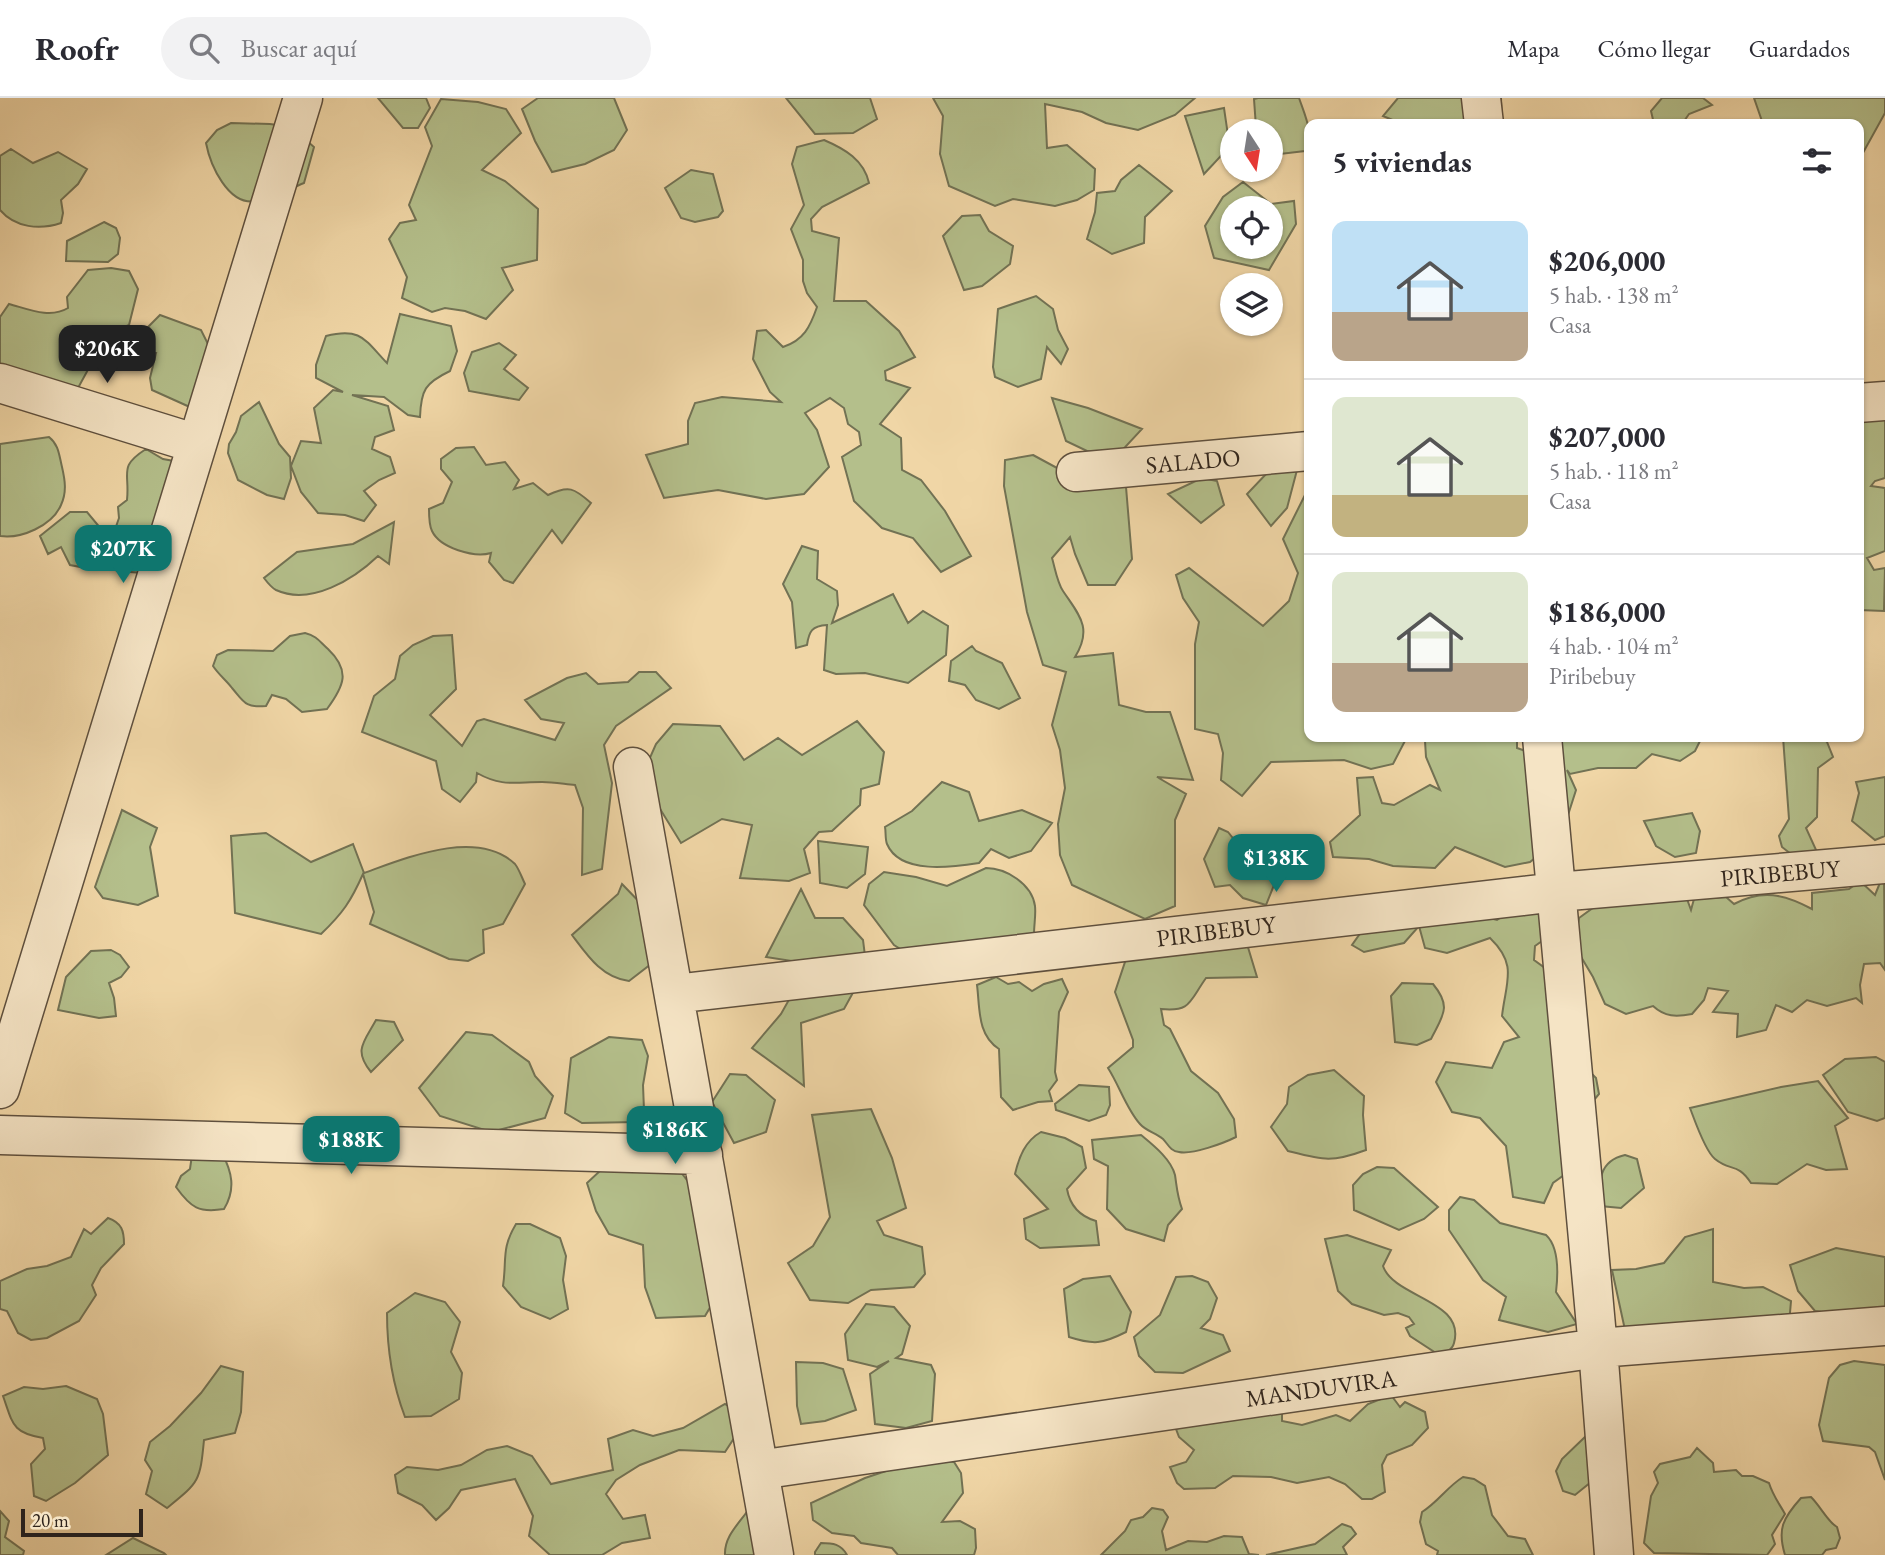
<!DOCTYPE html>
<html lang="es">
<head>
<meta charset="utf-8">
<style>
	:root { --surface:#fff; --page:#f2f2f3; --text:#2b2b33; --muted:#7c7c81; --line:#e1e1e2; --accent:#0f766e }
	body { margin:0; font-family:"EB Garamond",serif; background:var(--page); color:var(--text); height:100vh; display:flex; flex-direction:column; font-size:26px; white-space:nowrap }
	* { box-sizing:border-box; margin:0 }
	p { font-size:23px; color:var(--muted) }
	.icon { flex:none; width:38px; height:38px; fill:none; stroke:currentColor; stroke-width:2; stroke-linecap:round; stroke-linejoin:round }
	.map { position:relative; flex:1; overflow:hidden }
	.details { position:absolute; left:1304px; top:21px; width:560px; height:623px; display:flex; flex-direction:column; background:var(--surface); border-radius:14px; box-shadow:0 2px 5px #0004 }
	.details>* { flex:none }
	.needle { width:46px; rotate:168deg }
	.controls { position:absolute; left:1220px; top:21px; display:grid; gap:14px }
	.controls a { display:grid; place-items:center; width:63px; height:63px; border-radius:50%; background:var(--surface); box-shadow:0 2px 5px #0004; font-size:35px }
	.scale { position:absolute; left:21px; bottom:18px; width:122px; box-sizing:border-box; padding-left:7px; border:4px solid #2f241c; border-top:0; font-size:19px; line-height:24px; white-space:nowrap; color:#2f241c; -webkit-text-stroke:5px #f5e4c5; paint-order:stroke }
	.price { position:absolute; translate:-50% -60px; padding:0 16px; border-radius:14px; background:var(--accent); color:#fff; font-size:23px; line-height:46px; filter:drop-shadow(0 2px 4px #0008) }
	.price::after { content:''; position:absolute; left:50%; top:42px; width:21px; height:16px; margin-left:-10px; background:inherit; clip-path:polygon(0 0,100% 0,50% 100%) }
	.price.active { background:#222; color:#fff }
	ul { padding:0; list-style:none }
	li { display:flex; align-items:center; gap:21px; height:175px; padding:0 28px }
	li+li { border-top:2px solid var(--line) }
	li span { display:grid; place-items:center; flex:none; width:196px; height:140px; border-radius:14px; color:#555 }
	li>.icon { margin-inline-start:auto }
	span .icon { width:84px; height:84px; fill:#fffc; stroke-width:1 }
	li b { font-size:30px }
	h2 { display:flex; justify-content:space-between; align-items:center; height:84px; padding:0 28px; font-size:30px }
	header { display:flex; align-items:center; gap:42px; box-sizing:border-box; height:98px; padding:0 35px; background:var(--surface); border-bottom:2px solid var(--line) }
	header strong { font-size:33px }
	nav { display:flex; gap:38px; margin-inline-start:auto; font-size:24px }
	.search { width:490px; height:63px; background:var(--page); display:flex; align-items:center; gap:18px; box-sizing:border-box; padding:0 24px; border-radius:38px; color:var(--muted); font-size:26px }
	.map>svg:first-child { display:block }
	.green { fill:#b4bf8b; stroke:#727254; stroke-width:2; fill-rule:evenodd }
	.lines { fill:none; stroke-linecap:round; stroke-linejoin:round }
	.street-casing { stroke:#5f503e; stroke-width:41 }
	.street { stroke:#f5e4c5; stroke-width:38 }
	.labels { text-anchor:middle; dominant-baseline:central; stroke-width:7; stroke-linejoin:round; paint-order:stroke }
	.street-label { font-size:24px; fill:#2f241c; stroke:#f5e4c5 }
</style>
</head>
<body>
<header>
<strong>Roofr</strong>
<div class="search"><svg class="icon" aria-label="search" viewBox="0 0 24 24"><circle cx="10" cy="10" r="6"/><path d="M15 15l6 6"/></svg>Buscar aquí</div>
<nav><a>Mapa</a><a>Cómo llegar</a><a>Guardados</a></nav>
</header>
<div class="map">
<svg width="1885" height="1457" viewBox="0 0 1885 1457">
	<rect width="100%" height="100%" fill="#f0d6a6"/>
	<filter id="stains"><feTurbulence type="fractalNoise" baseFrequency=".00286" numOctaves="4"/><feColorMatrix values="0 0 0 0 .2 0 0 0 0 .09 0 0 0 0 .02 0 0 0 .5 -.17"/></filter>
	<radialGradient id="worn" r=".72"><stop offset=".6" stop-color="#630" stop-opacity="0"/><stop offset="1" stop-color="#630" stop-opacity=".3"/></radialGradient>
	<path class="green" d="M378,0H426L430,10L418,30H403Z
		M538,0H614L627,32L614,52L585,66L552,74L535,43L522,11Z
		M786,0H870L877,21L853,35L815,36Z
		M933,0H1195L1175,17L1138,32L1106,25L1082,14L1045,6L1047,50L1067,47L1095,71L1094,92L1077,102L1055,108L1013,101L995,108L949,88L940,56L943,18Z
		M1258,0H1299C1304,15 1316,40 1305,53L1280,56L1271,45L1270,33H1260L1256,29L1254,1Z
		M1398,0H1501L1502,26H1402L1383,18Z
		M1662,0H1703L1712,7L1689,16L1682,26H1654L1651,13Z
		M1754,0H1885V15L1859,62L1858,26H1763Z
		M441,1L478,4L506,11L521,35L482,72L505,83L538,111L537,162L502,170L513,192L486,221L465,213L445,210L432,214L402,200L407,179L389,141L400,125L416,122L409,107L432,48L425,29Z
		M1224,10C1230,53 1233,45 1204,76L1185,18Z
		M231,25L270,26L291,29L314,49L304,85C289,91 272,101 257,103C228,109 210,66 206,45L217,32Z
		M824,42C845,51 864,62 869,85L822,109L811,121L812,133L839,140L834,203H866L899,233L915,259L885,273L886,282L910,290L880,326L901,340L902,372L921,382L945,413L971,458L941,474L913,440L882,430L854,403L842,359L861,347L859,334L848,326L844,310L830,300L805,315L817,332L829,369L804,396L766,401L718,392L664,400L646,357L688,346V323L695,305L722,299L781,304L770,294L753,261L757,233L766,232L783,249C804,242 810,229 817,209L807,195L803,183V162L791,131L804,107L792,66L797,49Z
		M11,51L33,65L58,54L87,71L78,86L61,102L63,115L61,125C40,132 15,130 0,112V58Z
		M1139,67L1172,93L1145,119L1144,145L1112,156L1087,141L1095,114L1097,95L1115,93L1121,82Z
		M691,72L713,76L723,113L718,119L695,124L681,120L665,90Z
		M1243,84L1271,106L1294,103L1296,126L1269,172L1214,160L1205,128L1223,99ZM1232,110H1270V149H1232Z
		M980,117L989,133L1013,148L1010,166L982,188L964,192L943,138L962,118Z
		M104,124L116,130L120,140L118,156L108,164L66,163L67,143Z
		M111,170L129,173L138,191L129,227L82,248L90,268L72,301L0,278V219L9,206C28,211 50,221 68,210L67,199L88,172Z
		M1036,198L1053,211L1058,232L1068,251L1061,266L1047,249L1041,281L1018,289L995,279L993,269L998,211Z
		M400,216L451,228L457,253L450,273C425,285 421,292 420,319L408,317L384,299L352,297L388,308L394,332L375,339L372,351L390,359L395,375L379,382L364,393L376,407L364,423L345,417L318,415L301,394L291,368L301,343L321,345L314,310L333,292L343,294L316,280V267L326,238C361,229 365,242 387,265Z
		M160,217L201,232L209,248L192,310L152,292L150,280L156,255H149L135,242Z
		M499,245L516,257L504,271L528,290L519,302L469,293L464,275L472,254Z
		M1052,300L1088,310L1142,331L1116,359L1087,353L1066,343Z
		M259,304L279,346L290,359L291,380L284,401L267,397L238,382L228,355L229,346L236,334L241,318Z
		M1859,320H1885V380L1875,383L1871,388L1885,390V453L1867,460L1874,472L1885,470L1884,513L1859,512Z
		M49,339C59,347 59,357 62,369C65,382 67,394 61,407C52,428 21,441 0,438V346Z
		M474,349L486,367L505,364L519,382L514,391L533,385L548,397C569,387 574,390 591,405L562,445L552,432L513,485L504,482L489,464L491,455C474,460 440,450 432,433C429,427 429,417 429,411L443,405L452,384L441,371V361L456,350Z
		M146,351L163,361L196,367L142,475L117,473L107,464L96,472L70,467L61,449L48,456L40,438L70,414H87L111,443L119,420L118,409L127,402C130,374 118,369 146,351Z
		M1033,357L1081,383L1126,389L1132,461L1115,487H1088L1075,456L1070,439L1052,460C1055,470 1057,484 1063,493C1079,517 1093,530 1075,559L1113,555L1119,607L1146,614H1170L1193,682L1157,679L1186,696L1175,722V808L1145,821L1072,787L1060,757L1058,726L1065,690L1060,652L1052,627L1066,574L1043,567L1027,514L1004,388L1005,362Z
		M1297,372L1287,410L1271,428L1247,396L1268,374Z
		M1202,380L1217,383L1224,407L1201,425L1168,396Z
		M1309,389V639H1407L1393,666L1371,671L1344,662L1271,664L1242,698L1221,682L1223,655L1218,636L1195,631V546L1199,524L1183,500L1176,477L1189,470L1263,528L1289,503L1298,475L1283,441Z
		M394,424L389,466L378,458C354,481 311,508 276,492C272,490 267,484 264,480L297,454L353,446Z
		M802,448L818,453L817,481L837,493L838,507L832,525L893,496L908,525L923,513L948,528L946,557L908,585L865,575L836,576L824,572L827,527C812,528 809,533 807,547L796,550L792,504L783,486Z
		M305,535C317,538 320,544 328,551C351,573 344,588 327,611L302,614L286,601L272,597L266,608C245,610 244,604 232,590C226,582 219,577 213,568L217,557L228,552L273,553L290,538Z
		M452,537L456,591L430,617L462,648L477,623L484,621L555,642L564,625L541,621L525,602L567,580L586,575L598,586L628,584L639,574H656L671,590L616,628L604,647L612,685L602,771L582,777L583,710L575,687C564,686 553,684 542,684C515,684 502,689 477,675L476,684L460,704L442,691L436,663L362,634L374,598L395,581L400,558L413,547L433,538Z
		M972,548L976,553L1002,565L1020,600L999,611L976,602L965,587L949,583L951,563Z
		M857,623L884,654L879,686L861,691L860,707L832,733L819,734L804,751L810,775L789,783L740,780L752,727L722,721L681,745L641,680L656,646L673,626L720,628L744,662L778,640L802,657Z
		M1437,639H1517V650L1534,656L1561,639H1702L1695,653L1680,663L1652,656L1636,670H1598L1570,676L1567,672L1576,692L1561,739L1530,764L1505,769L1455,749L1435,770L1393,768L1369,761L1333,759L1330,744L1360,717L1357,680L1373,679L1382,705L1394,707L1430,687L1440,692L1426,659L1425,643Z
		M1783,639H1822L1827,644L1833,659L1818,670L1817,719L1806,730L1817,754L1796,760L1782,749L1779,738L1789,721Z
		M1885,679V738L1875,742L1852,723L1859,695L1856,684Z
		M942,684L969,694L979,723L1022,712L1052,725L1031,753L1009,760L991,751L979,765C953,769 900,777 887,746C885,741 886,734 885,729L912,713Z
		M122,712L157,730L150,749L158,798L138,807L103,800L95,789Z
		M1692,715L1700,733L1696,755L1675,759L1656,748L1644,723Z
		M1219,730L1228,734L1248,759L1262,756L1280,772L1266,807L1243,800L1230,787L1215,789L1204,761Z
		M266,735L311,764L353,746L364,775C406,760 477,730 515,766C519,771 522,780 525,786L503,826L483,832L484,855L468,863L449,861L370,826L374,814L363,776C351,803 343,815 321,836L235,815L231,738Z
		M818,743L868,749L865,776L847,790L820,785Z
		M986,770C1006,770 1032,786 1035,808C1036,817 1034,827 1034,836L926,867L894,847L864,807L869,786L884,774L916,779L947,788Z
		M1884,775L1885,872L1880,865L1864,866L1860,887L1862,905L1856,900L1827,908L1807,902L1792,914L1776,907L1766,932L1737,939L1738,916L1713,914L1728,893L1708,890L1704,902L1692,916C1676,919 1665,919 1653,908L1626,916L1605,906L1593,879L1574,847L1579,820L1597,807L1679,779L1691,812L1694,801L1726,799L1734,806C1762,791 1784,796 1812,811V795L1849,791L1860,783L1875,797Z
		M622,786L649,814L651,866L629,883C602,880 587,857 572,837L618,796Z
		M801,791L815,820H843L863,842L865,858L811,861L798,864L766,859Z
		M1510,813H1531L1543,816L1542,843L1535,848L1534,862L1549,873L1588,972L1596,980L1599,996L1585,1013L1571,1072L1553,1085L1544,1105L1513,1099L1506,1048L1480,1020L1452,1014L1436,984L1446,964L1492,970L1504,944L1519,939L1502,918C1506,883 1518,867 1490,840L1447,855L1425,850L1419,828L1404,845L1364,854L1352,847L1364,830L1465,814L1497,822Z
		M1247,846L1257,879L1206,880C1189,904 1191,914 1161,911L1164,927L1170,931L1191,973L1218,995L1234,1021L1236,1039C1224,1045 1192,1057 1179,1054C1170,1053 1168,1046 1163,1041C1156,1035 1146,1033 1140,1026C1127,1012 1119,987 1108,970L1133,949V942L1115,894L1129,852L1200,847L1224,852Z
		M111,852L120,857L129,869L121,879L109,885L114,900L116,918L99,920L58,912L66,879L91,853Z
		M996,879L1008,886L1019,884L1032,893L1044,886L1062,881L1068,894L1059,914L1055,974L1057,982L1049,993L1052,1003L1038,1004L1013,1012L1001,999L999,951C977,937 980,910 977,887Z
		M800,882L855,891L844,911L801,925L804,988L752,950L781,916Z
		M1402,885L1433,886C1452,909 1443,917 1431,941L1417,947L1395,944L1391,898Z
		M376,922L394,924L403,942L371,974C353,952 364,944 376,922Z
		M466,934L492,937L529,964L535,978L553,998L545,1020L491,1034L440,1018L419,990Z
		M609,939L642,942L648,958L643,987L644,1012L637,1024L582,1025L565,1015L571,960Z
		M1876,959L1885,964V1020L1877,1023L1848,1014L1823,977L1845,961Z
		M1334,972L1364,998L1363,1017L1366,1052C1331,1065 1323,1062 1288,1053L1271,1029L1287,1006L1289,989L1308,977Z
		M730,976L746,977L775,1002L766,1034L734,1045L712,1004Z
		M1818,983L1848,1020L1835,1028L1847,1071L1826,1072L1807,1066L1777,1086L1751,1085C1737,1064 1731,1074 1715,1061C1705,1053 1695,1023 1690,1010L1781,989Z
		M1079,987L1109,989L1110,1007L1106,1017L1089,1023L1056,1012L1055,1006Z
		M871,1011L892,1060L906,1110L877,1123L884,1137L922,1149L925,1176L914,1189L871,1192L848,1205L810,1202L788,1165L813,1148L830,1119L812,1017Z
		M1041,1034L1065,1040L1082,1049L1086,1070L1067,1091C1070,1108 1079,1118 1096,1123L1099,1147L1040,1150L1026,1141L1024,1121L1048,1111L1015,1076C1019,1059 1025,1043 1041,1034Z
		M1141,1037C1153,1047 1171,1061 1175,1077C1177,1090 1177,1097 1182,1111L1168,1127L1164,1143L1126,1131L1107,1111L1108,1068L1094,1061L1092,1042Z
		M193,1050L222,1055C232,1074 236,1091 224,1111C199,1115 191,1110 176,1089L181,1078L190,1071Z
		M1625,1057L1637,1061L1644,1090L1621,1110L1600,1108C1599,1084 1598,1063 1625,1057Z
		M1377,1069L1394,1070L1438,1109L1424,1121L1399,1132L1354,1112L1353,1087L1363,1076Z
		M602,1071L680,1073L702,1102L724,1186L705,1218L656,1220L645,1189L643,1147L609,1136L596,1113L587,1085Z
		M1460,1099L1474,1102L1500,1125L1546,1137C1559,1149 1558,1177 1556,1194L1577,1226L1548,1234L1499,1222L1506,1199L1483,1182L1449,1132V1112Z
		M108,1120C122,1125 124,1133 124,1146L101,1170L92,1187L96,1197L79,1223L47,1240L31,1242L18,1235L7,1213L0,1211V1183L27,1171L47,1168L71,1159L84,1131L91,1136Z
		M516,1126H530L560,1140L566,1158L563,1182L568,1211L550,1221L521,1209L503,1188C507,1161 501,1151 516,1126Z
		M1713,1131V1184L1744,1190L1763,1189L1791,1203L1789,1226L1625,1232L1612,1172L1636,1171L1664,1165L1685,1139Z
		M1347,1137L1391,1152L1383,1168C1394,1200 1466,1202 1454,1245C1452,1253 1443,1255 1436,1255L1410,1238L1406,1230L1414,1226L1409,1219L1398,1215L1384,1217L1352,1206L1338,1193L1325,1141Z
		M1836,1150L1885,1159V1216L1861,1220L1815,1213L1798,1193L1790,1167Z
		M1110,1178L1131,1214L1126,1234C1102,1246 1094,1247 1069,1239L1064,1191L1083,1181Z
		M1192,1178L1208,1184L1217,1200L1210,1221L1201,1230L1223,1237L1230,1253L1183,1275L1155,1274L1139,1258L1134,1239L1160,1217L1176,1179Z
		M415,1195L445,1204L460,1224L451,1254L462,1275L459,1301L431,1318L405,1319C392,1285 387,1251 387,1215Z
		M866,1206L894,1209L910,1228L902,1256L896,1260L931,1267L935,1276L932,1323L906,1330L875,1326L870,1276L889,1263L877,1269L848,1262L845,1236Z
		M1854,1263L1885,1267V1382L1875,1354L1869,1349L1823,1343L1819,1327L1829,1280L1840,1267Z
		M796,1264L823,1265L843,1271L856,1312L825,1323L801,1326L797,1308Z
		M221,1268L243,1274L241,1314L235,1335L204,1342C200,1384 199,1384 167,1410L146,1396L152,1373L145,1362L150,1344L170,1328L201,1295Z
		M66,1288L97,1301L103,1316L108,1357L75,1385L46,1403L34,1398L31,1366L45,1351L43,1340C12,1335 13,1326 3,1298L24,1289L43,1291Z
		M1391,1297L1400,1309L1405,1304L1425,1314L1428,1330L1412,1347L1387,1357L1382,1367L1385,1394L1372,1401H1362L1345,1386L1329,1379L1297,1385L1271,1379L1233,1378L1215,1390L1184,1391L1177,1385L1170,1369L1186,1364L1194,1352L1179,1339L1176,1331L1187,1327L1282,1309V1323L1302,1327L1336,1317L1350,1323L1368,1306Z
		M725,1306L744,1315L740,1331L725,1354L679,1352L640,1367L616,1382L606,1396L623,1421L645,1417L650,1440L622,1445L602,1457H550L529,1438L533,1418L515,1381L461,1392L449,1410L436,1422L422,1407L398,1395L395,1377L407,1369L438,1372L461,1367L487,1352L507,1348L532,1358L551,1386L613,1372L608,1341L633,1332L653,1338L683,1330Z
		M1587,1337L1591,1384L1575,1397L1563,1393L1556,1373L1562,1361Z
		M1697,1350L1713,1365L1714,1374L1736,1372L1742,1378H1753L1769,1385C1773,1398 1779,1405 1785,1416L1772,1437L1775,1446L1767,1457L1654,1455L1644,1445L1651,1398L1658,1385L1654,1374L1660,1366L1690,1359Z
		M944,1362L954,1364L961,1375L963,1395L942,1424L960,1423L975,1431L976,1450L974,1457H898L892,1450L861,1445L854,1438L832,1435L813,1422L811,1405L865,1380L892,1371Z
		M1463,1379L1474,1381L1485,1388L1492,1417L1508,1438L1525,1441L1533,1457H1437L1438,1453L1426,1446L1420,1424L1422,1414C1438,1404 1447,1389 1463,1379Z
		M1811,1399C1821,1409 1828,1424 1837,1429L1840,1440L1836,1450L1826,1452L1822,1457H1785C1777,1431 1783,1420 1801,1400Z
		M751,1408L788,1457H725C724,1437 741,1424 751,1408Z
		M1152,1410L1163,1412L1168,1419L1162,1433L1166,1452L1188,1443L1207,1444L1224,1438L1242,1439L1249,1456L1259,1457H1101L1125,1433L1131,1422L1143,1419Z
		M0,1413L9,1423L5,1439L24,1453L23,1457H0Z
		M1342,1426L1351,1429L1356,1436L1343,1449L1347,1457H1266L1315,1446Z
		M133,1440L164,1455L166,1457H106Z
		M821,1445C833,1445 841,1446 847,1457H815V1454Z"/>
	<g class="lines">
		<defs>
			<path id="street" d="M1481,0L1484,26
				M0,285L197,346
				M1858,305L1885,303
				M1076,374L1309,353
				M1542,639L1598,1250L1614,1457
				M633,669L774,1457
				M674,896L1557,794L1885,766
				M0,991L303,0
				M0,1037L703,1057
				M759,1372L1598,1250L1885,1228"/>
		</defs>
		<use href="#street" class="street-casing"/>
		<use href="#street" class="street"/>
	</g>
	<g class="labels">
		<g class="street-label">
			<text transform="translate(1193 363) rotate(-5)">SALADO</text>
			<text transform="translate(1780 775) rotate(-5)">PIRIBEBUY</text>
			<text transform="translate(1216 833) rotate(-7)">PIRIBEBUY</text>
			<text transform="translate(1321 1290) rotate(-8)">MANDUVIRA</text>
		</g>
	</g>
	<rect width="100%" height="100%" filter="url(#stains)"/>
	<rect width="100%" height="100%" fill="url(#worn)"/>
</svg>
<div class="controls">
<a><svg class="needle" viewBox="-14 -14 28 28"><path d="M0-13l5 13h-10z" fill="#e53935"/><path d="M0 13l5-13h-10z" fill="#7c7c81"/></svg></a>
<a><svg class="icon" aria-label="locate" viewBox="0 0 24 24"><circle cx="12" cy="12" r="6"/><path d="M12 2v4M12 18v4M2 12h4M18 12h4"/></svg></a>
<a><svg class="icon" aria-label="layers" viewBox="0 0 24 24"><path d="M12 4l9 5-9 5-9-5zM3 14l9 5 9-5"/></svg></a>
</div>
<div class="scale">20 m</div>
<b class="price active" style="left:107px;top:287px">$206K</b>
<b class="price" style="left:123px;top:487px">$207K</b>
<b class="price" style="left:1276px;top:796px">$138K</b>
<b class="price" style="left:675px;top:1068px">$186K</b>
<b class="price" style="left:351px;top:1078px">$188K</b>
<section class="details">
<h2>5 viviendas<svg class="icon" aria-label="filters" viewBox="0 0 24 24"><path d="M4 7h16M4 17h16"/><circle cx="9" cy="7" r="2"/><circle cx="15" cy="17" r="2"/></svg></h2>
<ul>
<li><span style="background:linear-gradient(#bfe0f5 65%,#b9a48a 0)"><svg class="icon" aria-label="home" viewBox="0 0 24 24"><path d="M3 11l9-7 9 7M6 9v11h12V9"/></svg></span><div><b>$206,000</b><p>5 hab. · 138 m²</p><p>Casa</p></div></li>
<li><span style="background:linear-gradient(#dfe7d0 70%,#c2b280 0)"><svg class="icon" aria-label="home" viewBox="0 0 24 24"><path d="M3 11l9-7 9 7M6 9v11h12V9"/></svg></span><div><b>$207,000</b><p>5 hab. · 118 m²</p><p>Casa</p></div></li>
<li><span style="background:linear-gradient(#dfe7d0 65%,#b9a48a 0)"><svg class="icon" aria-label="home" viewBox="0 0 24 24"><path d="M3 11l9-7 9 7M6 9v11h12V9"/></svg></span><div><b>$186,000</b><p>4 hab. · 104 m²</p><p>Piribebuy</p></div></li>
</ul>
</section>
</div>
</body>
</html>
